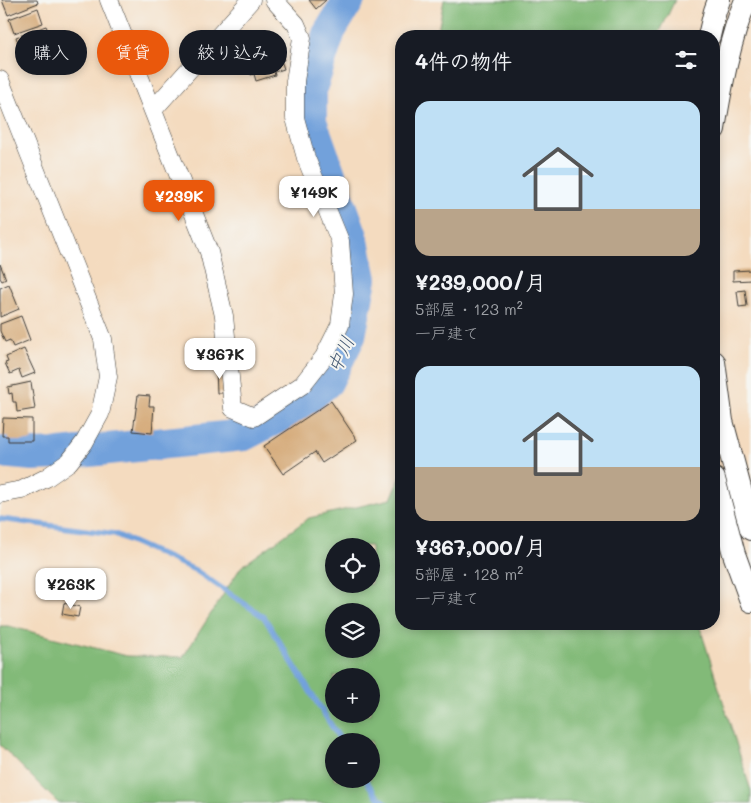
<!DOCTYPE html>
<html lang="ja">
<head>
<meta charset="utf-8">
<style>
	:root { --surface:#171b24; --page:#20242c; --text:#f1f3f6; --muted:#9ea1a6; --accent:#ea580c }
	body { margin:0; font-family:Mali,"Klee One",sans-serif; background:var(--page); color:var(--text); height:100vh; display:flex; flex-direction:column; font-size:19px; white-space:nowrap }
	* { box-sizing:border-box; margin:0 }
	p { font-size:16px; color:var(--muted) }
	.icon { flex:none; width:28px; height:28px; fill:none; stroke:currentColor; stroke-width:2; stroke-linecap:round; stroke-linejoin:round }
	.map { position:relative; flex:1; overflow:hidden }
	.drawer { position:absolute; left:395px; top:30px; width:325px; height:600px; display:flex; flex-direction:column; background:var(--surface); border-radius:20px; box-shadow:0 2px 8px #0003 }
	.drawer>* { flex:none }
	.top-card { position:absolute; left:15px; top:30px; width:305px; height:45px; display:flex; gap:10px }
	.buttons { position:absolute; left:325px; top:538px; display:grid; gap:10px }
	.buttons a { display:grid; place-items:center; width:55px; height:55px; border-radius:50%; background:var(--surface); box-shadow:0 2px 8px #0003; font-size:25px }
	.price { position:absolute; translate:-50% -42px; padding:0 11px; border-radius:10px; background:#fff; color:#222; font-size:16px; line-height:32px; filter:drop-shadow(0 1px 2px #0008) }
	.price::after { content:''; position:absolute; left:50%; top:30px; width:15px; height:11px; margin-left:-8px; background:inherit; clip-path:polygon(0 0,100% 0,50% 100%) }
	.price.current { background:var(--accent); color:#fff }
	ul { padding:0; list-style:none }
	li { display:grid; align-content:center; gap:10px; height:265px; padding:0 20px }
	li span { display:grid; place-items:center; height:155px; border-radius:15px; color:#555 }
	li>.icon { margin-inline-start:auto }
	span .icon { width:90px; height:90px; fill:#fffc; stroke-width:1 }
	li b { font-size:21px }
	h2 { display:flex; justify-content:space-between; align-items:center; height:60px; padding:0 20px; font-size:21px }
	.chip { padding:0 18px; border-radius:22px; background:var(--surface); box-shadow:0 2px 8px #0003; font-size:18px; line-height:45px }
	.chip.current { background:var(--accent); color:#fff }
	.map>svg:first-child { display:block }
	.forest { fill:#82ba78; stroke:#4f6b4a; fill-rule:evenodd }
	.lines { fill:none; stroke-linecap:round; stroke-linejoin:round }
	.stream { stroke:#72a1db; stroke-width:5.5 }
	.river { stroke:#72a1db; stroke-width:32 }
	.building { fill:#d6ac7c }
	.minor-casing { stroke:#3c3934; stroke-width:19 }
	.major-casing { stroke:#3c3934; stroke-width:24 }
	.minor { stroke:#fff; stroke-width:18 }
	.major { stroke:#fff; stroke-width:22 }
	.labels { text-anchor:middle; dominant-baseline:central; stroke-width:4; stroke-linejoin:round; paint-order:stroke }
	.water-label { font-size:19px; font-style:italic; fill:#435872; stroke:#f6f6f2 }
</style>
</head>
<body>
<div class="map">
<svg width="751" height="803" viewBox="0 0 751 803">
	<rect width="100%" height="100%" fill="#f6f6f2"/>
	<filter id="ink" filterUnits="userSpaceOnUse"><feTurbulence type="fractalNoise" baseFrequency=".02" numOctaves="2"/><feDisplacementMap in="SourceGraphic" scale="10" xChannelSelector="R" yChannelSelector="G"/><feConvolveMatrix kernelMatrix="1 2 1 2 8 2 1 2 1" color-interpolation-filters="sRGB"/></filter>
	<filter id="wash" filterUnits="userSpaceOnUse"><feTurbulence type="fractalNoise" baseFrequency=".0096" numOctaves="4" result="noise"/><feDisplacementMap in="SourceGraphic" scale="20" xChannelSelector="R" yChannelSelector="G"/><feGaussianBlur stdDeviation="1.12" result="paint"/><feColorMatrix in="noise" values="0 0 0 0 0 0 0 0 0 0 0 0 0 0 0 0 0 1.4 0 .05"/><feComposite in="paint" operator="in"/></filter>
	<g filter="url(#wash)">
		<rect width="100%" height="100%" fill="#f4dbbf"/>
		<path class="forest" d="M444,0H675L658,36H437Z
			M401,476V624H699L751,791V803H58L0,745V626H8L127,656L183,657L241,567L309,518L391,499ZM334,546H371V584H334ZM334,611H371V649H334ZM334,676H371V714H334ZM334,741H371V779H334Z"/>
		<g class="lines">
			<path class="stream" d="M0,519L115,534L195,570L264,617L341,741
				M365,779L376,795L386,803"/>
			<path class="river" d="M0,452L33,455L60,454L244,435L296,408L327,382L350,336L361,279L352,236L311,121V89L330,31L349,0"/>
		</g>
		<g id="blocks">
			<path class="building" d="M2,0H37L38,3L8,15Z
				M309,0H326L316,9Z
				M38,8L43,23L14,33L9,19Z
				M46,26L52,40L22,52L16,37Z
				M280,47L284,60H281L284,69L274,72L275,75L256,81L254,74L251,75L248,67L252,66L250,58L271,52L270,50Z
				M0,264L6,279L2,281L0,278Z
				M751,270V280L733,281V271Z
				M9,284L19,309L0,317V288Z
				M745,290L747,306L739,307L737,291Z
				M21,316L30,340L13,347L10,340L5,342L0,331V324Z
				M24,349L35,373L22,378L19,370L10,374L5,363L8,362L6,357Z
				M222,367L223,393H217L216,368Z
				M31,382L35,409L17,412L16,402H13L12,393L9,394L8,387Z
				M138,395L150,396L149,406H154L152,433L133,431Z
				M331,401L357,440L322,463L315,452L283,474L264,446Z
				M3,418L32,419V441H8V436H2Z
				M64,603L80,607L78,617L62,614Z"/>
		</g>
	</g>
	<g filter="url(#ink)">
		<use href="#blocks" fill-opacity="0" stroke="#3c3934" stroke-width="1"/>
		<g class="lines">
			<defs>
				<path id="minor" d="M109,0L209,252L224,316L233,408L254,417L302,385L324,357L340,325L344,294L340,241L306,158L295,118V81L302,38L296,24L274,0
					M0,80L103,339L108,377L100,414L84,443L69,462L46,478L22,490L0,494
					M153,110L251,0"/>
				<path id="major" d="M709,36L715,11L719,0
					M714,129C721,86 729,41 746,0
					M714,362L722,421L751,529
					M714,479L734,554L751,601"/>
			</defs>
			<use href="#minor" class="minor-casing"/>
			<use href="#major" class="major-casing"/>
			<use href="#minor" class="minor"/>
			<use href="#major" class="major"/>
		</g>
	</g>
	<g class="labels">
		<g class="water-label">
			<text transform="translate(340 354) rotate(-65)">中川</text>
		</g>
	</g>
</svg>
<div class="buttons">
<a><svg class="icon" aria-label="locate" viewBox="0 0 24 24"><circle cx="12" cy="12" r="6"/><path d="M12 2v4M12 18v4M2 12h4M18 12h4"/></svg></a>
<a><svg class="icon" aria-label="layers" viewBox="0 0 24 24"><path d="M12 4l9 5-9 5-9-5zM3 14l9 5 9-5"/></svg></a>
<a>+</a>
<a>−</a>
</div>
<b class="price" style="left:314px;top:218px">¥149K</b>
<b class="price current" style="left:179px;top:222px">¥239K</b>
<b class="price" style="left:220px;top:380px">¥367K</b>
<b class="price" style="left:71px;top:610px">¥263K</b>
<div class="top-card">
<a class="chip">購入</a>
<a class="chip current">賃貸</a>
<a class="chip">絞り込み</a>
</div>
<section class="drawer">
<h2>4件の物件<svg class="icon" aria-label="filters" viewBox="0 0 24 24"><path d="M4 7h16M4 17h16"/><circle cx="9" cy="7" r="2"/><circle cx="15" cy="17" r="2"/></svg></h2>
<ul>
<li><span style="background:linear-gradient(#bfe0f5 70%,#b9a48a 0)"><svg class="icon" aria-label="home" viewBox="0 0 24 24"><path d="M3 11l9-7 9 7M6 9v11h12V9"/></svg></span><div><b>¥239,000/月</b><p>5部屋 · 123 m²</p><p>一戸建て</p></div></li>
<li><span style="background:linear-gradient(#bfe0f5 65%,#b9a48a 0)"><svg class="icon" aria-label="home" viewBox="0 0 24 24"><path d="M3 11l9-7 9 7M6 9v11h12V9"/></svg></span><div><b>¥367,000/月</b><p>5部屋 · 128 m²</p><p>一戸建て</p></div></li>
</ul>
</section>
</div>
</body>
</html>
